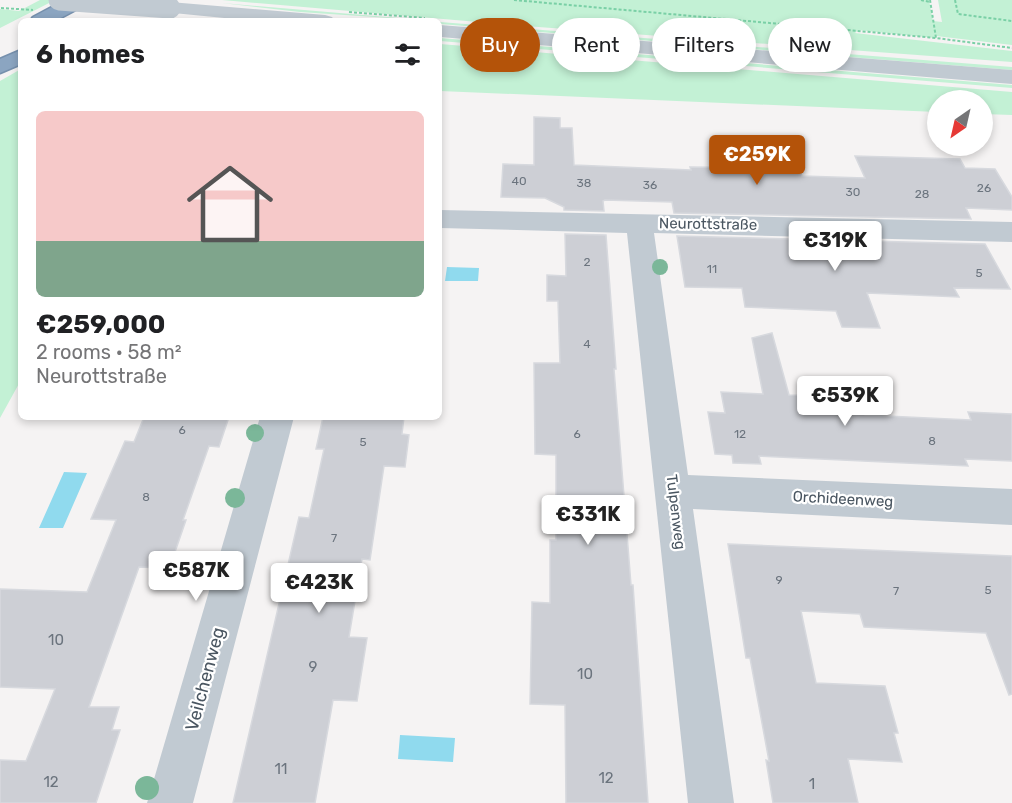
<!DOCTYPE html>
<html lang="en">
<head>
<meta charset="utf-8">
<style>
	:root { --surface:#fff; --page:#f6f6f6; --text:#202124; --muted:#757577; --accent:#b45309 }
	body { margin:0; font-family:Rubik,sans-serif; background:var(--page); color:var(--text); height:100vh; display:flex; flex-direction:column; font-size:22px; white-space:nowrap }
	* { box-sizing:border-box; margin:0 }
	p { font-size:20px; color:var(--muted) }
	.icon { flex:none; width:33px; height:33px; fill:none; stroke:currentColor; stroke-width:2; stroke-linecap:round; stroke-linejoin:round }
	.map { position:relative; flex:1; overflow:hidden }
	.side { position:absolute; left:18px; top:18px; width:424px; height:402px; display:flex; flex-direction:column; background:var(--surface); border-radius:9px; box-shadow:0 3px 9px #0003 }
	.side>* { flex:none }
	.hud { position:absolute; left:460px; top:18px; width:460px; height:54px; display:flex; gap:12px }
	.needle { width:39px; rotate:214deg }
	.fabs { position:absolute; left:927px; top:90px; display:grid; gap:12px }
	.fabs a { display:grid; place-items:center; width:66px; height:66px; border-radius:50%; background:var(--surface); box-shadow:0 3px 9px #0003; font-size:30px }
	.price { position:absolute; translate:-50% -51px; padding:0 14px; border-radius:6px; background:#fff; color:#222; font-size:20px; line-height:39px; filter:drop-shadow(0 2px 3px #0008) }
	.price::after { content:''; position:absolute; left:50%; top:36px; width:18px; height:14px; margin-left:-9px; background:inherit; clip-path:polygon(0 0,100% 0,50% 100%) }
	.price.active { background:var(--accent); color:#fff }
	ul { padding:0; list-style:none }
	li { display:grid; align-content:center; gap:12px; height:318px; padding:0 18px }
	li span { display:grid; place-items:center; height:186px; border-radius:9px; color:#555 }
	li>.icon { margin-inline-start:auto }
	span .icon { width:108px; height:108px; fill:#fffc; stroke-width:1 }
	li b { font-size:26px }
	h2 { display:flex; justify-content:space-between; align-items:center; height:72px; padding:0 18px; font-size:26px }
	.chip { padding:0 21px; border-radius:27px; background:var(--surface); box-shadow:0 3px 9px #0003; font-size:21px; line-height:54px }
	.chip.active { background:var(--accent); color:#fff }
	.map>svg:first-child { display:block }
	.green { fill:#c3f1d5 }
	.water { fill:#90daee }
	.building { fill:#cdcfd5; stroke:#d7d9de; stroke-width:1.5 }
	.lines { fill:none; stroke-linecap:round; stroke-linejoin:round }
	.highway-casing { stroke:#7690ad; stroke-width:3 }
	.path { stroke:#7ad0a6; stroke-width:2; stroke-dasharray:3 2; stroke-linecap:butt }
	.minor { fill:#c1cad2; fill-rule:evenodd }
	.highway { fill:#8ba5c1; fill-rule:evenodd }
	.path-bridge { stroke:#7ad0a6; stroke-width:2; stroke-dasharray:3 2; stroke-linecap:butt }
	.minor-bridge { stroke:#c1cad2; stroke-width:21 }
	.tree { fill:#7bb799 }
	.labels { text-anchor:middle; dominant-baseline:central; stroke-width:4.5; stroke-linejoin:round; paint-order:stroke }
	.number-label { font-size:12px; fill:#6b747e }
	.street-label { font-size:15px; fill:#4a5661; stroke:#fff }
	.near-number-label { font-size:15px; fill:#6b747e }
	.near-street-label { font-size:18px; fill:#4a5661; stroke:#fff }
</style>
</head>
<body>
<div class="map">
<svg width="1012" height="803" viewBox="0 0 1012 803">
	<rect width="100%" height="100%" fill="#f5f3f3"/>
	<path class="green" d="M40,0H55L0,28V9L19,11Z
		M222,0H929L933,21L942,22L938,0H1012V45L936,36V38L858,30L855,33L1012,51V62L525,26Z
		M222,3L434,21L300,12Z
		M440,22L1012,67V70L440,24Z
		M440,38L1012,85V88L440,41Z
		M440,44L1012,92V115L983,114L982,100H938L937,112L440,91Z
		M21,69V380L0,418V81Z"/>
	<path class="water" d="M447,267L479,268L478,281H445Z
		M64,472L87,473L63,528H39Z
		M400,735L455,738L453,762L398,759Z"/>
	<path class="building" d="M534,117L560,118V128H572L574,165L691,170L690,167L766,168L800,171L802,176L865,178L855,156L960,159L965,168L995,169L1012,197V210L966,208L971,219L674,213L672,202L605,200L603,201L604,211L564,210V207L545,198L501,197L503,164L534,165Z
		M565,234L606,235L616,369H614L631,585H633L648,803H566L565,705L530,704L532,602L550,603V540H556V455L535,454L534,363H560L558,301H547V275L566,276Z
		M677,236L985,244L1010,289L954,288L959,297L867,293L880,328L842,327L836,311L745,307L742,288L685,287Z
		M772,333L789,395L859,397L865,415L971,420L968,412L1012,414V461L965,459L968,466L759,456L761,464L733,463L732,455L715,454L708,412L725,413L721,392L763,394L752,338Z
		M144,417H229L219,447L209,446L183,520H186L175,552H172L166,568L139,567L89,707H119L112,730H120L96,803H0V760L26,761L55,689L0,687V589L87,592L116,520L91,519L125,441L134,442Z
		M323,417H404L402,434L409,435L405,467L384,466L370,560L362,559L349,637L367,638L357,701L333,700L315,803H233L299,517L309,518L324,449H316Z
		M728,544L1012,556V694L1009,695L986,633L864,627L860,614L801,611L816,683L885,686L898,733H894L902,762L848,759L858,803H773L766,760L769,761L750,658H746Z"/>
	<g class="lines">
		<defs>
			<path id="highway" d="M65,0H90L87,4L55,21H30L33,17Z
				M21,50V64L0,73V59Z"/>
		</defs>
		<use href="#highway" class="highway-casing"/>
		<path class="path" d="M514,0L936,38
			M921,0L930,2
			M930,0L936,38L1012,48
			M955,0L958,14L1012,21
			M349,12L425,18"/>
		<path class="minor" d="M170,2L325,15L332,17L335,21H255L163,12L160,8L163,4Z
			M440,25L1012,70V84L440,37Z
			M440,210L1012,222V242L654,233L688,475L1012,489V525L693,509L734,803H688L627,233L440,228Z
			M260,417H294L193,803H147Z"/>
		<use href="#highway" class="highway"/>
		<path class="path-bridge" d="M1,8L33,10"/>
		<path class="minor-bridge" d="M59,0L170,8"/>
	</g>
	<g class="tree">
		<circle cx="660" cy="267" r="8"/>
		<circle cx="255" cy="433" r="9"/>
		<circle cx="235" cy="498" r="10"/>
		<circle cx="147" cy="788" r="12"/>
	</g>
	<g class="labels">
		<g class="number-label">
			<text x="519" y="181">40</text>
			<text x="584" y="183">38</text>
			<text x="650" y="185">36</text>
			<text x="984" y="188">26</text>
			<text x="853" y="192">30</text>
			<text x="922" y="194">28</text>
			<text x="587" y="262">2</text>
			<text x="712" y="269">11</text>
			<text x="979" y="273">5</text>
			<text x="587" y="344">4</text>
			<text x="182" y="430">6</text>
			<text x="577" y="434">6</text>
			<text x="740" y="434">12</text>
			<text x="932" y="441">8</text>
			<text x="363" y="442">5</text>
			<text x="146" y="497">8</text>
			<text x="334" y="538">7</text>
			<text x="779" y="580">9</text>
			<text x="988" y="590">5</text>
			<text x="896" y="591">7</text>
		</g>
		<g class="street-label">
			<text transform="translate(708 224) rotate(1)">Neurottstraße</text>
			<text transform="translate(843 499) rotate(3)">Orchideenweg</text>
			<text transform="translate(676 512) rotate(83)">Tulpenweg</text>
		</g>
		<g class="near-number-label">
			<text x="56" y="640">10</text>
			<text x="313" y="667">9</text>
			<text x="585" y="674">10</text>
			<text x="281" y="769">11</text>
			<text x="606" y="778">12</text>
			<text x="51" y="782">12</text>
			<text x="812" y="784">1</text>
		</g>
		<g class="near-street-label">
			<text transform="translate(205 679) rotate(-75)">Veilchenweg</text>
		</g>
	</g>
</svg>
<div class="fabs">
<a><svg class="needle" viewBox="-14 -14 28 28"><path d="M0-13l5 13h-10z" fill="#e53935"/><path d="M0 13l5-13h-10z" fill="#757577"/></svg></a>
</div>
<b class="price active" style="left:757px;top:186px">€259K</b>
<b class="price" style="left:835px;top:272px">€319K</b>
<b class="price" style="left:845px;top:427px">€539K</b>
<b class="price" style="left:588px;top:546px">€331K</b>
<b class="price" style="left:196px;top:602px">€587K</b>
<b class="price" style="left:319px;top:614px">€423K</b>
<div class="hud">
<a class="chip active">Buy</a>
<a class="chip">Rent</a>
<a class="chip">Filters</a>
<a class="chip">New</a>
</div>
<section class="side">
<h2>6 homes<svg class="icon" aria-label="filters" viewBox="0 0 24 24"><path d="M4 7h16M4 17h16"/><circle cx="9" cy="7" r="2"/><circle cx="15" cy="17" r="2"/></svg></h2>
<ul>
<li><span style="background:linear-gradient(#f6c9c9 70%,#7fa58c 0)"><svg class="icon" aria-label="home" viewBox="0 0 24 24"><path d="M3 11l9-7 9 7M6 9v11h12V9"/></svg></span><div><b>€259,000</b><p>2 rooms · 58 m²</p><p>Neurottstraße</p></div></li>
</ul>
</section>
</div>
</body>
</html>
